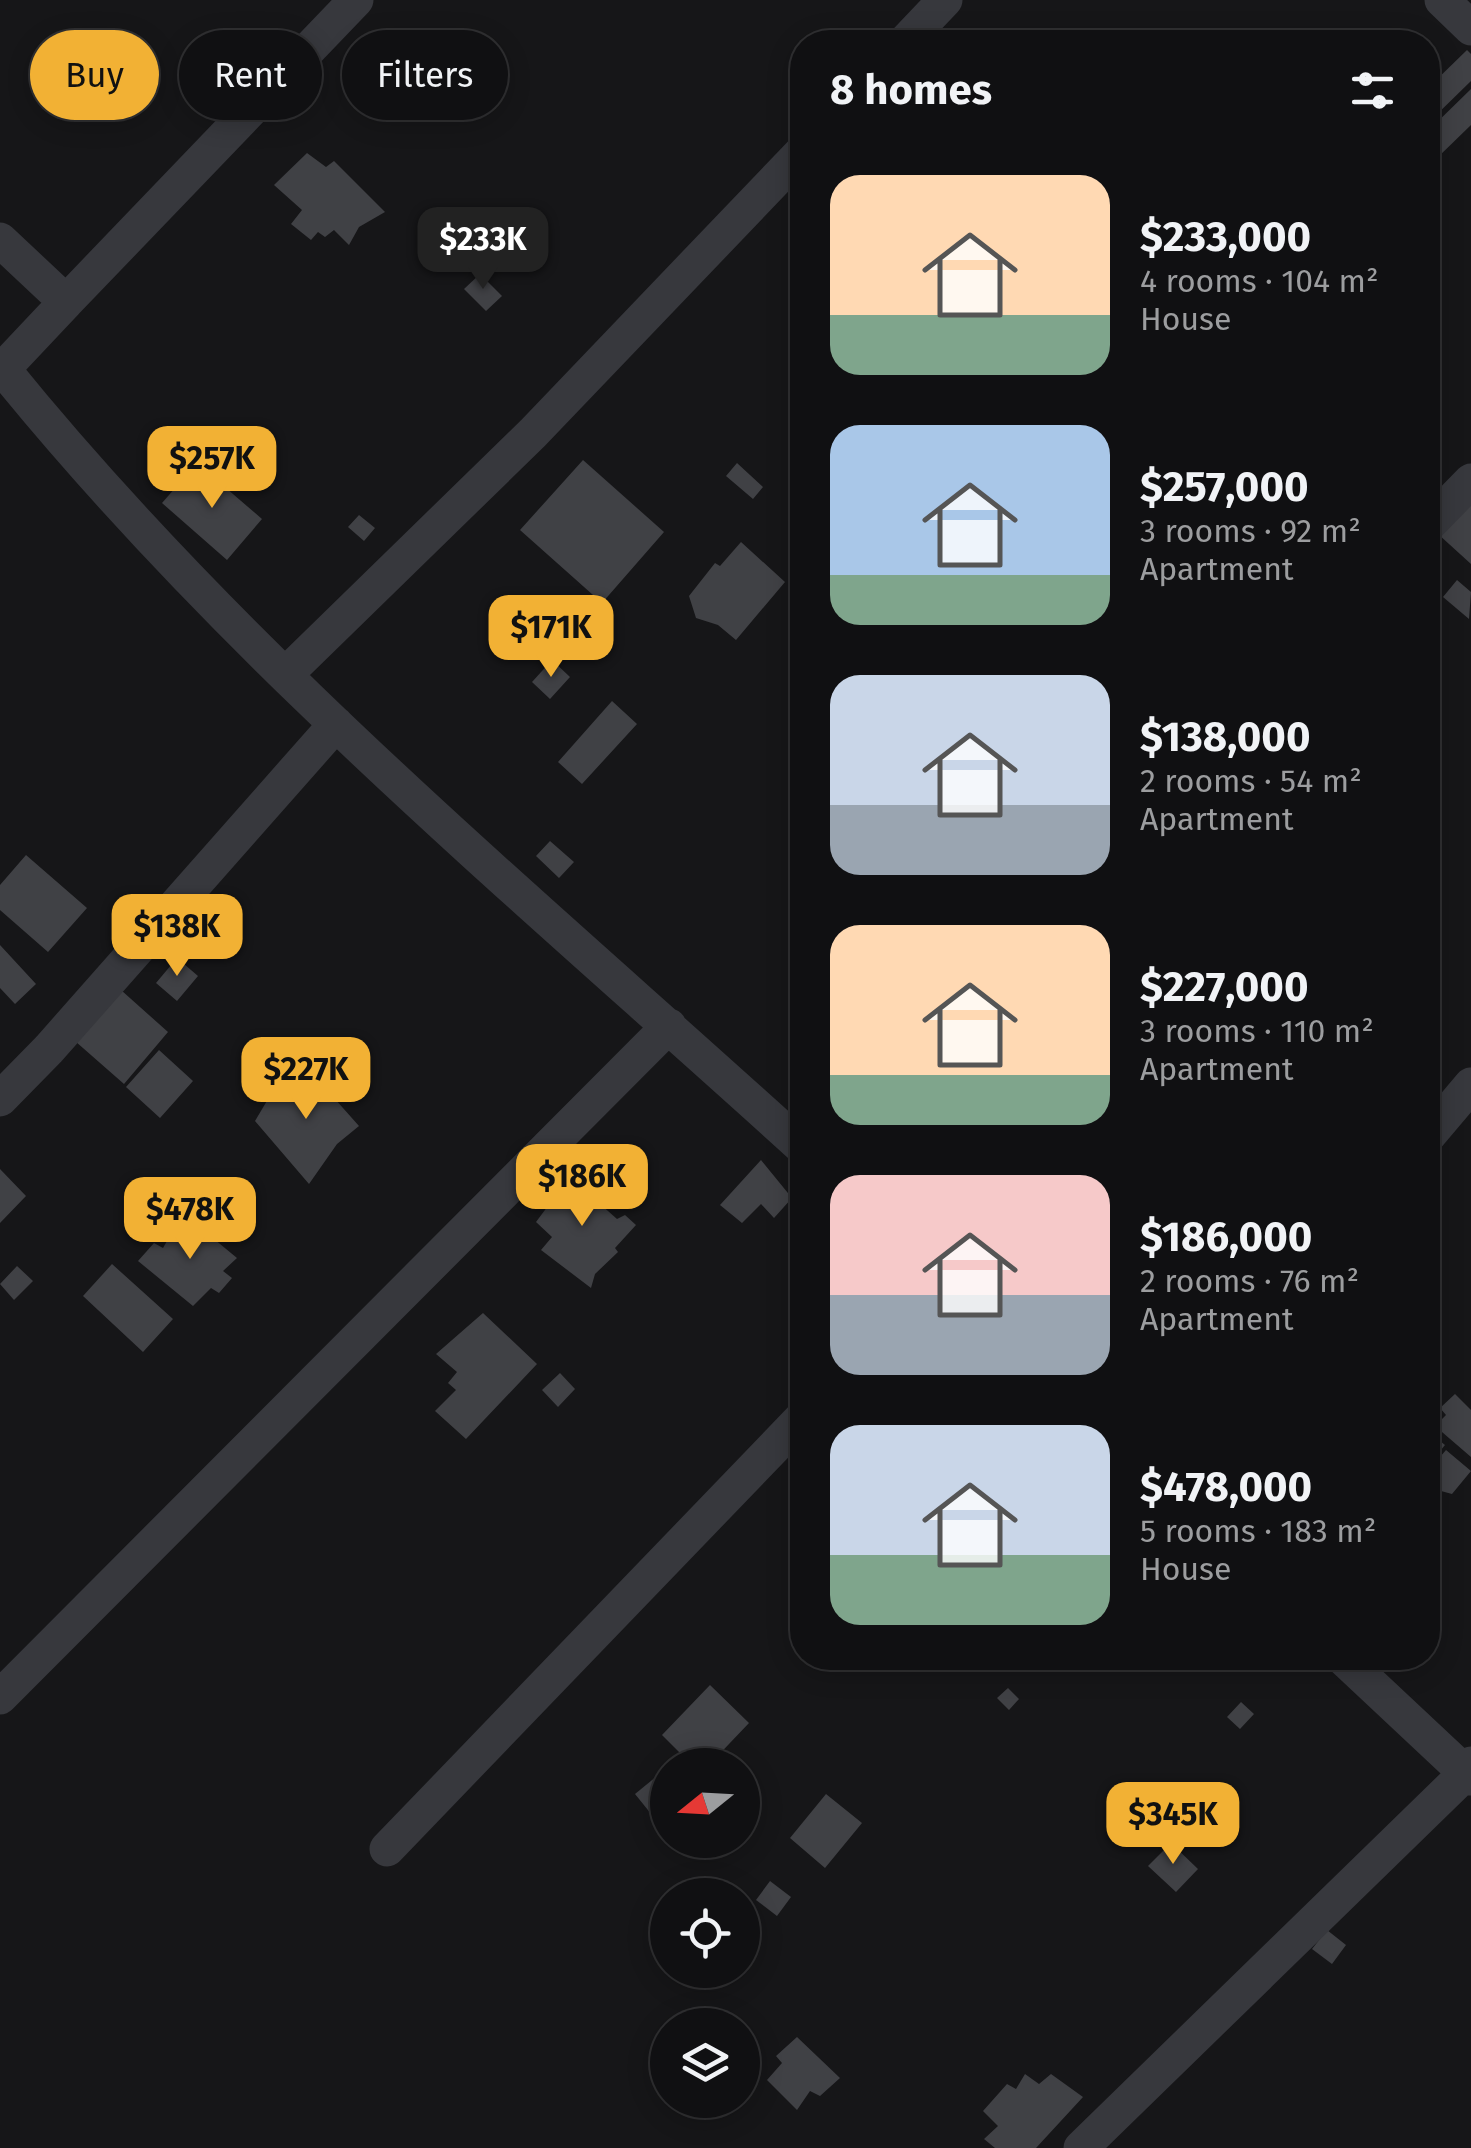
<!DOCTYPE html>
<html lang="en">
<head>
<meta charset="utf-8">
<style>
	:root { --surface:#101012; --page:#19191b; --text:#f1f3f6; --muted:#9c9d9f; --line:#303032; --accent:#f2b134 }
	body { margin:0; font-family:"Fira Sans",sans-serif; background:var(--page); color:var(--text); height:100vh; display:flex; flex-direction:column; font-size:38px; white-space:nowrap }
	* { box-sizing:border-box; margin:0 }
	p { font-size:32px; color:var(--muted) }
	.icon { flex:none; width:55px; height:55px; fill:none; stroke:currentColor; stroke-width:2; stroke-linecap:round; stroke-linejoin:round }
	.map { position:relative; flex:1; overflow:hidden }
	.panel { position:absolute; left:790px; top:30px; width:650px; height:1640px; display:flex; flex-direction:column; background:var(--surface); border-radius:40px; box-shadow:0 5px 25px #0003,0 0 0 2px var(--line) }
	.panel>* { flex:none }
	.banner { position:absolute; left:30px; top:30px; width:610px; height:90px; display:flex; gap:20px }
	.needle { width:65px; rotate:252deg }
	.tools { position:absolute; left:650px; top:1748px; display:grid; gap:20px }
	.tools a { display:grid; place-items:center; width:110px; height:110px; border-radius:50%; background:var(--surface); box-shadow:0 5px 25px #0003,0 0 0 2px var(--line); font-size:50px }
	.price { position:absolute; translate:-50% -85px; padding:0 22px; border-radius:20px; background:var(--accent); color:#111; font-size:32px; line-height:65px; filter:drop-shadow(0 2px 5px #0008) }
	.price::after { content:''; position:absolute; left:50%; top:60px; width:30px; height:22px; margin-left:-15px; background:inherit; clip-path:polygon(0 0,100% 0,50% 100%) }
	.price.current { background:#222; color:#fff }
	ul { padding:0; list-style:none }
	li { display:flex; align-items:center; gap:30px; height:250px; padding:0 40px }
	li span { display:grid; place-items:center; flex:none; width:280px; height:200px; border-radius:30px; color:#555 }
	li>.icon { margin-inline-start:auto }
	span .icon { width:120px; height:120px; fill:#fffc; stroke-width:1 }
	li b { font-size:42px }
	h2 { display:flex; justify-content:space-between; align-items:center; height:120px; padding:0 40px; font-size:42px }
	.pill { padding:0 35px; border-radius:45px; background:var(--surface); box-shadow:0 5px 25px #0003,0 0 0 2px var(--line); font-size:35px; line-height:90px }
	.pill.current { background:var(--accent); color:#111 }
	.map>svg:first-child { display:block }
	.building { fill:#404145 }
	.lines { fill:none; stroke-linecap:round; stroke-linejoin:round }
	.minor { stroke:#37383d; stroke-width:35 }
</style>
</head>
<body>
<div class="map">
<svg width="1471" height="2148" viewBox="0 0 1471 2148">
	<rect width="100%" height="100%" fill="#161618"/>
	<path class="building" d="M1467,50L1471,54V81L1428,123V88Z
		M1471,89V125L1436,159L1428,150V131Z
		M307,153L326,167L334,161L385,212L359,227L349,245L334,230L325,237L318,232L311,240L291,224L302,210L274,185Z
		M480,274L502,296L486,311L464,289Z
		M583,460L664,532L602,603L520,530Z
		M197,463L262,519L227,560L162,503Z
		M737,463L763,487L753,499L726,476Z
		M1471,493V564L1438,534Z
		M359,515L375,528L364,541L348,527Z
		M741,542L785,582L736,640L718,625L696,618L689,596L715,563L720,566Z
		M1457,580L1471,592L1469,619L1443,597Z
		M552,660L570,677L550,699L532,682Z
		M612,701L637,724L582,784L558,762Z
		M550,841L574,862L559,878L536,856Z
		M26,855L87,908L48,952L0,910V885Z
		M0,945L36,984L15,1004L0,988Z
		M177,958L198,976L177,1001L156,983Z
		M112,982L168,1032L124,1084L67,1034Z
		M159,1050L193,1081L160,1118L126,1087Z
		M312,1067L340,1091L335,1099L359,1126L337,1144L309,1184L255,1121L271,1094L286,1080L295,1086L301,1077L307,1079Z
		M761,1160L792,1198L774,1218L761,1204L742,1223L720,1205Z
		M0,1169L26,1196L0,1223Z
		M586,1174L607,1190L599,1203L617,1219L625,1215L636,1225L615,1248L618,1252L595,1274L591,1288L541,1250L552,1237L536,1222L568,1179L577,1185Z
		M185,1215L237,1258L223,1271L232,1278L219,1293L211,1288L193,1306L138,1261L154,1243L163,1248L167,1241L163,1238Z
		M112,1264L173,1319L143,1352L83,1296Z
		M17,1266L33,1281L14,1300L0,1284Z
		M483,1313L537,1364L466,1439L435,1411L456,1390L448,1383L457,1372L436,1354Z
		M560,1373L575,1389L558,1407L542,1390Z
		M1455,1394L1471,1410V1457L1435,1426L1446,1415L1440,1408Z
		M1434,1436L1445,1445L1432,1461L1428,1457V1442Z
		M1446,1450L1471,1471L1452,1494L1441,1491L1429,1508L1439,1520L1428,1534V1470L1432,1474L1440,1468L1434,1464Z
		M710,1685L749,1723L709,1765H692L662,1735Z
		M1008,1688L1019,1699L1009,1710L997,1698Z
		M1241,1702L1254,1714L1240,1729L1227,1717Z
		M668,1767V1819L660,1825L635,1794Z
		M826,1794L862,1823L825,1868L790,1838Z
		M1171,1843L1198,1869L1176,1892L1148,1866Z
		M770,1881L791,1897L777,1916L756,1900Z
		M1327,1930L1346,1945L1332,1964L1312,1949Z
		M797,2037L840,2078L820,2096L810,2091L797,2110L767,2080L782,2063L776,2056Z
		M1025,2074L1039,2084L1051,2074L1083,2097L1036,2148H995L984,2139L998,2126L983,2111L1007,2084L1016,2089Z"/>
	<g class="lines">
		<path class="minor" d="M1442,0L1471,28
			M905,42L945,0
			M0,240L66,302L356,0
			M3,369C237,658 528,898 802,1147
			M0,372L66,302
			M1428,525L1471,481
			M286,674L533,433L802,152
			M0,1099L49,1049L336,724
			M1428,1136L1471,1085
			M1343,1658L1471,1778
			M0,1697L669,1026
			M387,1849L802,1418
			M1081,2148L1466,1773L1471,1764"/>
	</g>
</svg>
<div class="tools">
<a><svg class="needle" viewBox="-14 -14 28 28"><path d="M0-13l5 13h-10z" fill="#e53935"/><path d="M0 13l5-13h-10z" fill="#9c9d9f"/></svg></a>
<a><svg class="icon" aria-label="locate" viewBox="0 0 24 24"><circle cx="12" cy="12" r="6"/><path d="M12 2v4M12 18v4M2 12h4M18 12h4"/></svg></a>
<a><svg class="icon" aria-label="layers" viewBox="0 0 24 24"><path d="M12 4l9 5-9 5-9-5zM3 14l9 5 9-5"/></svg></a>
</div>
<b class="price current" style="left:483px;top:292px">$233K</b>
<b class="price" style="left:212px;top:511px">$257K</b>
<b class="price" style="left:551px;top:680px">$171K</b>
<b class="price" style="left:177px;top:979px">$138K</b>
<b class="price" style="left:306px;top:1122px">$227K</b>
<b class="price" style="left:582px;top:1229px">$186K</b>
<b class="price" style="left:190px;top:1262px">$478K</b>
<b class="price" style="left:1173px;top:1867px">$345K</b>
<div class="banner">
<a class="pill current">Buy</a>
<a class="pill">Rent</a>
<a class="pill">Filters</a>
</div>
<section class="panel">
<h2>8 homes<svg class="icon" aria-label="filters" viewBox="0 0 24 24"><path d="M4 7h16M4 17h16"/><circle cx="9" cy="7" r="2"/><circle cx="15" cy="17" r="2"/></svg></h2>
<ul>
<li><span style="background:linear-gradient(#ffd9b3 70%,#7fa58c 0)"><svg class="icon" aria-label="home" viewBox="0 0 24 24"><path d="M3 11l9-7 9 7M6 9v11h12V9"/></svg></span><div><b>$233,000</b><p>4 rooms · 104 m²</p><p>House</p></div></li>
<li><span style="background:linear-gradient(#a9c7e8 75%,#7fa58c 0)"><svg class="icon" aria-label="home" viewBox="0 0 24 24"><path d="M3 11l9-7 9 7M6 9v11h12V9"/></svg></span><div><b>$257,000</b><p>3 rooms · 92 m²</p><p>Apartment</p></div></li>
<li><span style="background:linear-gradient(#c9d6e8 65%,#9aa5b1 0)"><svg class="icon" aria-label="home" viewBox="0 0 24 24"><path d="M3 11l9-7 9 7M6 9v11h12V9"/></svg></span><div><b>$138,000</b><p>2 rooms · 54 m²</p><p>Apartment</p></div></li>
<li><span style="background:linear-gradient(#ffd9b3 75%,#7fa58c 0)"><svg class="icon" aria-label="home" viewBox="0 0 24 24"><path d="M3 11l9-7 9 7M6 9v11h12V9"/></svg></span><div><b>$227,000</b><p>3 rooms · 110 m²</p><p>Apartment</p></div></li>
<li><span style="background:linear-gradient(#f6c9c9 60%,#9aa5b1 0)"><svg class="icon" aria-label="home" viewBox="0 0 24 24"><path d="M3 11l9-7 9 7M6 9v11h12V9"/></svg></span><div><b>$186,000</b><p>2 rooms · 76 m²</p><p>Apartment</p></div></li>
<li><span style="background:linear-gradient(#c9d6e8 65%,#7fa58c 0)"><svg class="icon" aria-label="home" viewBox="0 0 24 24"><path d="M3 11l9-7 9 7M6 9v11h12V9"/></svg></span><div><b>$478,000</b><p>5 rooms · 183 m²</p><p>House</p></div></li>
</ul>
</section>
</div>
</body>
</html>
